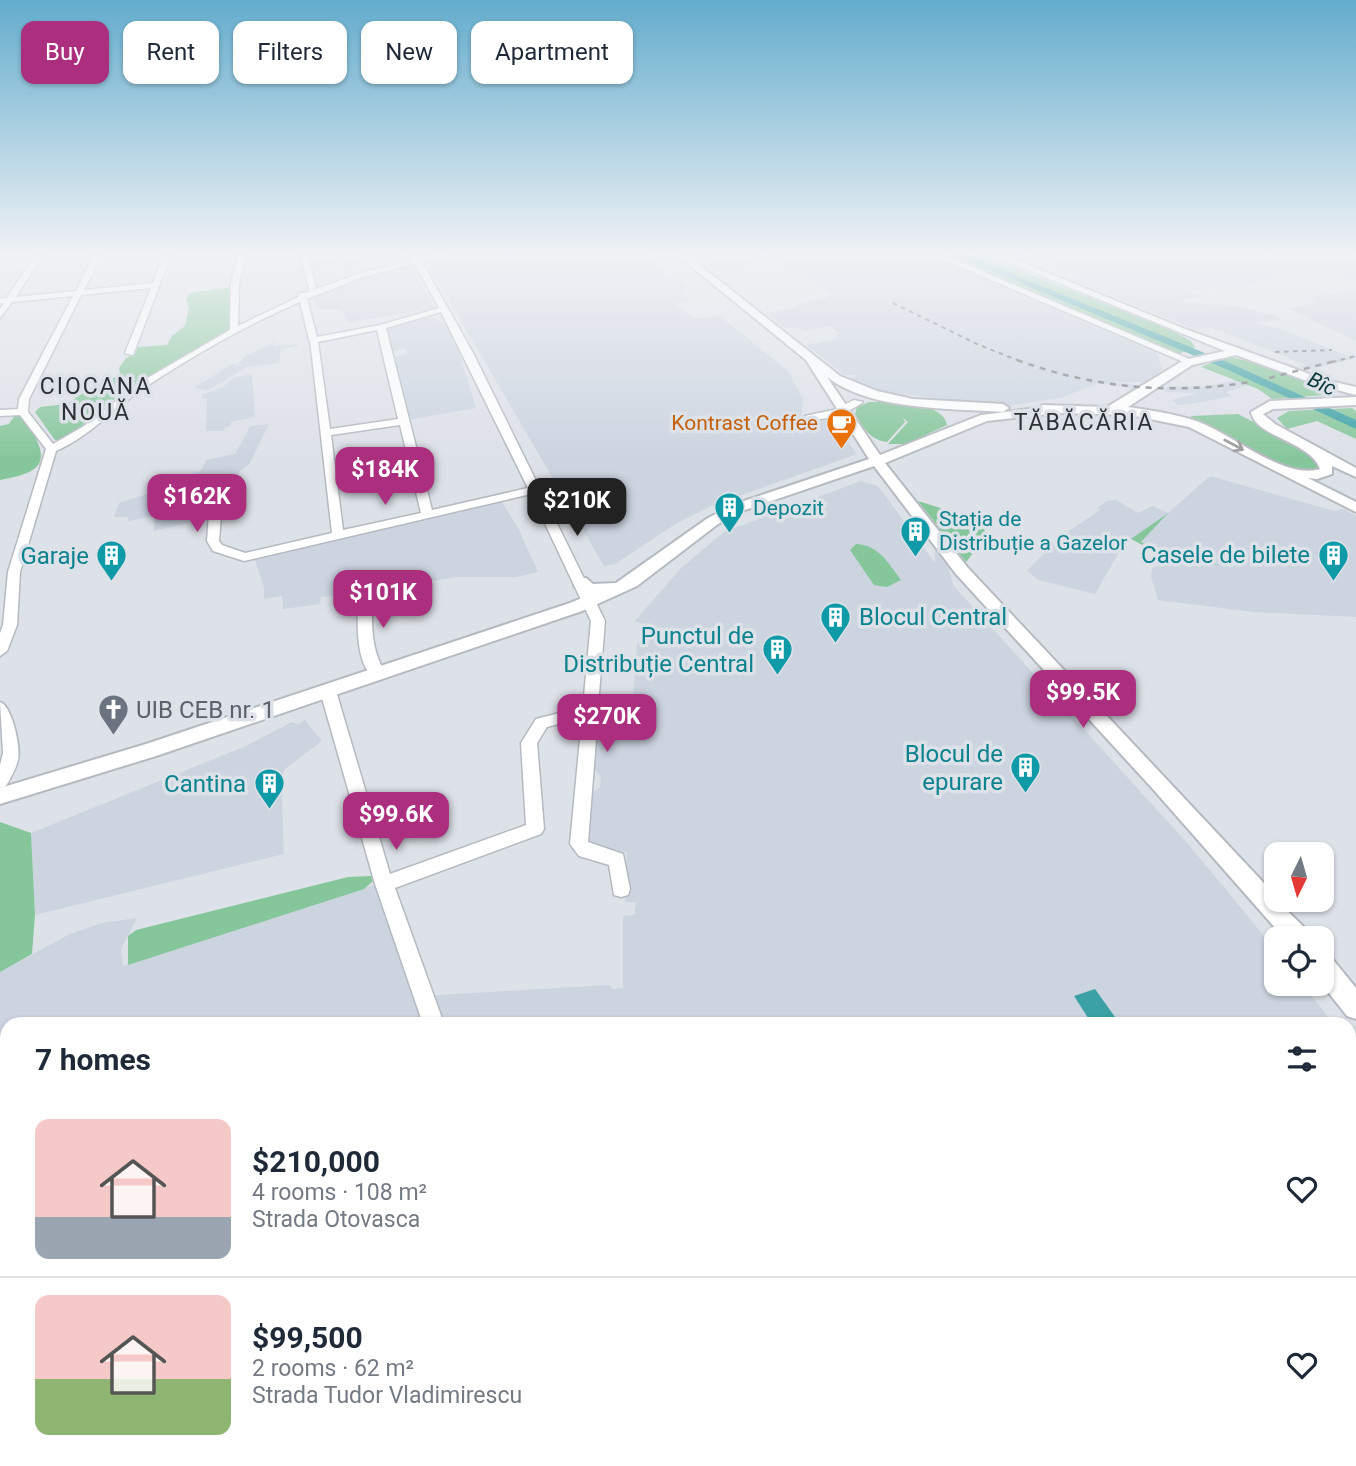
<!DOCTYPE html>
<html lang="en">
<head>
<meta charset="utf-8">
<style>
	:root { --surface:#fff; --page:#f6f6f7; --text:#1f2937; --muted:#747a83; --line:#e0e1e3; --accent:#ac2f7f }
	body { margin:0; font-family:Roboto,sans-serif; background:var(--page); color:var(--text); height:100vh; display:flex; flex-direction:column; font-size:26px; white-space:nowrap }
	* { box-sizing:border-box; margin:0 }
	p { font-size:23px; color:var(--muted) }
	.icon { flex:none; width:38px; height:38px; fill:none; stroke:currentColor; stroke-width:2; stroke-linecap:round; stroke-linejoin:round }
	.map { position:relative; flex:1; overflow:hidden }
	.drawer { position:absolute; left:0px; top:1017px; width:1356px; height:450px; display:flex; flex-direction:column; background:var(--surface); border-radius:21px 21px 0 0; box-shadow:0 2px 5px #0004 }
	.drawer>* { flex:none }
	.guide { position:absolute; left:21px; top:21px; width:700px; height:63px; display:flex; gap:14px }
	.needle { width:46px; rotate:185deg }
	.tools { position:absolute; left:1264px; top:842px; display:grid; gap:14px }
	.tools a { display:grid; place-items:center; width:70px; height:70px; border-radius:14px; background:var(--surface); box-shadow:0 2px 5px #0004; font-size:35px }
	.price { position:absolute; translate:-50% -60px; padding:0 16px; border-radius:14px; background:var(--accent); color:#fff; font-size:23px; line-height:46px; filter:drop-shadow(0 2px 4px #0008) }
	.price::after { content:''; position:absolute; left:50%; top:42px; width:21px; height:16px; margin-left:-10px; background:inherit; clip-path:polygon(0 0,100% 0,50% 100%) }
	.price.current { background:#222; color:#fff }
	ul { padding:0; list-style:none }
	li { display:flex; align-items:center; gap:21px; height:175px; padding:0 35px }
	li+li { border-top:2px solid var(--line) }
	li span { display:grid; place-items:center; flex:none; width:196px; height:140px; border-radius:14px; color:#555 }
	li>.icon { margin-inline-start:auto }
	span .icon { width:84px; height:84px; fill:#fffc; stroke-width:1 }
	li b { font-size:30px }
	h2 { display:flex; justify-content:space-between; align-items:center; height:84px; padding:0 35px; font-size:30px }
	.chip { padding:0 24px; border-radius:14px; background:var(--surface); box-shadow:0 2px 5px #0004; font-size:24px; line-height:63px }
	.chip.current { background:var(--accent); color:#fff }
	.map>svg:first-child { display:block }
	.built { fill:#ccd4e0 }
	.green { fill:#86c69b }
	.water { fill:#3ba1a4 }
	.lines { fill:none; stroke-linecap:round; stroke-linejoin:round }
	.river { fill:#3ba1a4; fill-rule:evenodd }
	.minor-casing { stroke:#b5b9c0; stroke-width:3 }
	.major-casing { stroke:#b5b9c0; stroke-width:4 }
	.minor { fill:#fff; fill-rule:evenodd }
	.major { fill:#fff; fill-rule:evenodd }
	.rail-far1 { stroke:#7b7e82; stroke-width:2; stroke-dasharray:4.5 4.5; stroke-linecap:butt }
	.rail { stroke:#7b7e82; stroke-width:2.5; stroke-dasharray:6 6; stroke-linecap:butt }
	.oneway { stroke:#9c9c9d }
	.labels { text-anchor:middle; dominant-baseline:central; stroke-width:7; stroke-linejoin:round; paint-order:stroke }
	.far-water-label { font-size:21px; font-style:italic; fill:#073839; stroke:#dde1e8 }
	.far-food-label { font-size:21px; fill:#c56008; stroke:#dde1e8; text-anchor:end }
	.far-culture-label { font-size:21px; fill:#0d838f; stroke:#dde1e8; text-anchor:start }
	.far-quarter-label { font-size:23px; letter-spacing:2px; fill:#2d3035; stroke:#dde1e8 }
	.culture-label { font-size:24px; fill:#0d838f; stroke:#dde1e8; text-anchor:end }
	.worship-label { font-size:24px; fill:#5b616d; stroke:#dde1e8; text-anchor:start }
</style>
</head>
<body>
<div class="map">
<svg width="1356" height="1466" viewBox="0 0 1356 1466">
	<rect width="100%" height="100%" fill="#dde1e8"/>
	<path class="built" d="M311,255H399L348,268L338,263L313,267Z
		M464,255H647L686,288L679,291L690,301L676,304L695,319L719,315L788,371L803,399L801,418L796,421L797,424L808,423L809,418L830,416L857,454L711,506L677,523L615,564L604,566L426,261Z
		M695,255H926L1156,352L1163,369L1148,382H1113L1143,386L1139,389L1098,383L1061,398L1007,406L883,392L858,384L850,378L859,375H845L806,345L837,339L835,336L840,334L830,326L806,331L794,327L785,328L766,313L798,307L796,304L827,298L832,294L776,259L717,272Z
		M1032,255H1356V281L1303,269L1239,287L1188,290L1199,298H1188L1181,303L1230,305L1277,316L1280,320L1255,323L1280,329L1348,356L1356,354V358L1310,370L1300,367L1306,365L1210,327L1196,330L1069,279L1081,275Z
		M410,263L434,308L348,323L341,309H316L314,293Z
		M1356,290V341L1305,317L1309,316L1287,309L1316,303L1306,298Z
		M431,317L443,323L457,346L476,408L408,420L392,357L407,354L405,349L392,351L386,329Z
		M274,342V346L298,344V346L281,349L279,363L247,367L208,390L194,388L232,364L242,366L238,364L244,357Z
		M252,374L255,417L231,422V426L224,428V431H206L207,399H202V395L223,387L235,377Z
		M1241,379L1252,384L1226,392L1232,396L1191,404L1177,405L1172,400L1198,393L1165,392L1167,386L1202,387Z
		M269,424L250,463L239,472V479L230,481L231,499L207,504V500L194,502L190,507L188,523L154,531V516L128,521V517H114L119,503L153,492L163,481L201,471L206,460L235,454L250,426Z
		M1210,476L1334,511L1343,509L1356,516V617L1254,612L1158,600L1151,576L1152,568L1172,560L1132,539L1123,545L1095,594L1038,580L1027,571L1059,538L1100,510L1097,508L1107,501L1116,500L1138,513L1153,506L1168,513Z
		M861,481L878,486L935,563V550L949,569L953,585L1188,844L1237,903L1276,951V984H1302L1334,1024H434L423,996L609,985L613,989L623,988V916L634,915L636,902H625L627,852L601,851L584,843L587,805L592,793L600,787L601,777L595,770L600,701L633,698L637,643L645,641L651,628L635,621L681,568L724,532Z
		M500,499L519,530L538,572L516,577H455L370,593L362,594L361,591L321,597L320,604L283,609L282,596L264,599V587L255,560Z
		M305,720L322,741L285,769L281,777L284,854L35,915L31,833L246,746L292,722L298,724Z
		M377,884L424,1024H7V1126L0,1127V972L70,934L102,923L137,918L121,949L123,966Z
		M1349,1043L1356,1052V1454L1349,1448Z
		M224,1460H519L504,1466H225Z"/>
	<path class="green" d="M944,255H981L1169,329L1191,341L1195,347L1179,354Z
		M231,287L229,331L117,397L64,440H55L35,412L40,407L66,404L96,385L120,375L119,368L126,358L135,354L138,347L167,345L172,336L185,326L189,307L186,299L190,293Z
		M1226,357C1248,359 1315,377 1326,395L1272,399L1258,389L1201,367Z
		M869,402C887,402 944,401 947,425L906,444H888L908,422L903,418L905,422L887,442C870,440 863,427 855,414L857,407Z
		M1352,408L1356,411V439L1317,421L1287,429L1277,418L1289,411Z
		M1238,414C1256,424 1316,451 1321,470C1291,479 1217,433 1190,416Z
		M15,415C24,415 26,421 30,428C53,465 38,473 0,480V426L9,424Z
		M918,501L985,522L984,539L966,562Z
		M1168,513L1141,542L1171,558L1223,565L1173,561L1131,539Z
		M856,544C878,544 889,564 901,580L887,587L874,585L850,550Z
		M0,822L31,833L35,915L32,954L0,972Z
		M371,876L373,881L364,889L128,965V936L136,930L348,877Z
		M7,1126V1460H157L158,1466H0V1127Z"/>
	<path class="water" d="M1095,989L1120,1024H1092L1074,996Z"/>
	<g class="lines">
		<path class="river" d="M954,255H966L1234,365L1356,420V429L1226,369Z"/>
		<defs>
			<path id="minor" d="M35,255H43L16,297L76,291L94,255H102L84,290L153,283L163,255H171L133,355L125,353L151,288L81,295L29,399L28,412L53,444L84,426L139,383L230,330L231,284L238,255H246L239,284L238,326L298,297L299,293L310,292L300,255H308L316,289L361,273L413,260L410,255H418L420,258L452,255L422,262L473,353L605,621L598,706L601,710L598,714L588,842L623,854L630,889L628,895L621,897L614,895L609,865L579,856L570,844L582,718L547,727L537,743L544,829L541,834L395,888L444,1024H423L375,884L320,691L328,686L336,691L390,874L526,825L521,743L536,719L583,707L591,621L531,494L244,561L213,551L207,541L209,513L230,502L236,506L221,515L219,541L222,545L245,553L332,533L311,348L300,302C246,325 192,356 144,388C113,409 90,436 56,451L20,572L17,625L7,651L0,656V633L3,625L8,572L46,449L20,415L0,416V410L18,409L19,399L73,296L12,302L0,318V309L4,303H0V299L7,298ZM415,264L439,308L380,325L317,337L307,299L366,276ZM441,312L528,488L432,510L386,328ZM377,330L398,419L330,429L318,342ZM400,425L421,513L343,530L331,435Z
				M932,255H943L1194,361L1186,363Z
				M854,400L863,402C850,412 820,425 805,416L833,410Z
				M365,592L372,596C372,625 370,649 386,674L379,679C353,671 358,617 358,596Z
				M0,702C12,706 21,747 18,760C16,769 11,777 6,786L0,788V765L3,753Z
				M515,1460H555L553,1466H513Z
				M625,1460H665L667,1466H627Z"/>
			<path id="major" d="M677,255H687L840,376L877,391L913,399L1003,404L1009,408L1003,412C951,408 870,411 827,377L880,455L981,415L1037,408L1043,405L1107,407L1184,360L1225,351L992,255H1004L1185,329L1326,380L1356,387V395L1318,385L1236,355L1192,365L1128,407C1150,410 1175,414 1196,421C1231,433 1284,480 1320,469C1310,441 1255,437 1251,412L1270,401L1356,397V405L1273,409L1263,414L1275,424L1356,468V477L1332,466V474L1317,479L1308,478L1356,502V512L1189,427L1130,415L1057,413L987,421L885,463L968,568L1276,896V900L1307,930L1311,938H1284L1152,788L956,574L874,466L745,510L718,524L637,586L582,611L156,756L0,804V788L146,744L570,603L591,594L574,586V578H586L593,584L616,583L708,518L735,504L869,459L806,360Z
				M1321,953L1330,956L1356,988V1019L1347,1016L1321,983Z"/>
		</defs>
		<use href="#minor" class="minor-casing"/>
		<use href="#major" class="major-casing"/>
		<use href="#minor" class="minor"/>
		<use href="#major" class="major"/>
		<path class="rail-far1" d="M893,303L977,344L1022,362
			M1275,352L1332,350
			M1332,362L1356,356"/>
		<path class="rail" d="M1017,360C1094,388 1170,395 1250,382
			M1269,378L1339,360"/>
	</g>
	<defs><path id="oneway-shaft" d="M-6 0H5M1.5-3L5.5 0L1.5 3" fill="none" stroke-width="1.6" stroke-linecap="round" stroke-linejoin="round" transform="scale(1.75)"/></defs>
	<use class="oneway" href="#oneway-shaft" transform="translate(1234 445) rotate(28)"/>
	<linearGradient id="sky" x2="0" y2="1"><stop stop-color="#63accd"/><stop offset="0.55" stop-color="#f0f2f5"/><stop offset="1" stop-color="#f0f2f5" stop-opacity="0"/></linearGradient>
	<rect width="1356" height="460" fill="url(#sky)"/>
	<defs>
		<symbol id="cafe-pin" viewBox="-11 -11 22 30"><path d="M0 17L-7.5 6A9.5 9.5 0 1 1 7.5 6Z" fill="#e8710a" stroke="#dde1e8"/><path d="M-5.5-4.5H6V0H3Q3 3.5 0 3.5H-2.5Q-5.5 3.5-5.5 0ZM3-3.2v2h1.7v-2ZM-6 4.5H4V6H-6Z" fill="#fff"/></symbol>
		<symbol id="building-pin" viewBox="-11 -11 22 30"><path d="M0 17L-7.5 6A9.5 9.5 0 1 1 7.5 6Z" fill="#0f9aa8" stroke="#dde1e8"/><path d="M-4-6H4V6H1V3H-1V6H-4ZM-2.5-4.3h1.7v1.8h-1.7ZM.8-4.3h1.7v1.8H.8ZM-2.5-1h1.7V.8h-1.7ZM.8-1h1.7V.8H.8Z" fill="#fff"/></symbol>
		<symbol id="church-pin" viewBox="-11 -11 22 30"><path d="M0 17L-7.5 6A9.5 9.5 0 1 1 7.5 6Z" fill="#6b7280" stroke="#dde1e8"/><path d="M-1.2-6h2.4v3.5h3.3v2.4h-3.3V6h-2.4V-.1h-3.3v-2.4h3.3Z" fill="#fff"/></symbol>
	</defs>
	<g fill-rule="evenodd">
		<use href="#cafe-pin" x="824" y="406" width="35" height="47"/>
		<use href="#building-pin" x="712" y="490" width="35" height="47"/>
		<use href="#building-pin" x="898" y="514" width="35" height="47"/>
		<use href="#building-pin" x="1316" y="538" width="35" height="47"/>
		<use href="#building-pin" x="94" y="538" width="35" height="47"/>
		<use href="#building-pin" x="818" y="600" width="35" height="47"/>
		<use href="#building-pin" x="760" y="632" width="35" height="47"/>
		<use href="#church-pin" x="96" y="692" width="35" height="47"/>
		<use href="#building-pin" x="1008" y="750" width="35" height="47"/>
		<use href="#building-pin" x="252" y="766" width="35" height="47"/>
	</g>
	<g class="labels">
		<g class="far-water-label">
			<text transform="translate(1322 384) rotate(25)">Bîc</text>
		</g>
		<g class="far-food-label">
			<text x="818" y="423">Kontrast Coffee</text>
		</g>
		<g class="far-culture-label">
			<text x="753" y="508">Depozit</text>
			<text x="939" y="519">Stația de<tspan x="939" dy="24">Distribuție a Gazelor</tspan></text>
		</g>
		<g class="far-quarter-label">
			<text x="96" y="386">CIOCANA<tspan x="96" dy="26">NOUĂ</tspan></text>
			<text x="1084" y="422">TĂBĂCĂRIA</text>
		</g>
		<g class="culture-label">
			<text x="1310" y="555">Casele de bilete</text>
			<text x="89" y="556">Garaje</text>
			<text x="859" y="617" text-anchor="start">Blocul Central</text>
			<text x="754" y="636">Punctul de<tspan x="754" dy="28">Distribuție Central</tspan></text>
			<text x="1003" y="754">Blocul de<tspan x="1003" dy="28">epurare</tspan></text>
			<text x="246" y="784">Cantina</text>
		</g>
		<g class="worship-label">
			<text x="136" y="710">UIB CEB nr. 1</text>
		</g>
	</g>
</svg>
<div class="tools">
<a><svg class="needle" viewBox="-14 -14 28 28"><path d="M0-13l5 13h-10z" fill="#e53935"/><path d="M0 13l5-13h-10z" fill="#747a83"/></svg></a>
<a><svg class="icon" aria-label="locate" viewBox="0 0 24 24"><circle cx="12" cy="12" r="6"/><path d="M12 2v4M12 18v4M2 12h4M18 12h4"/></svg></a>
</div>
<b class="price" style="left:385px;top:507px">$184K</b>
<b class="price" style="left:197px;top:534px">$162K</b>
<b class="price current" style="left:577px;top:538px">$210K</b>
<b class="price" style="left:383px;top:630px">$101K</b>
<b class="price" style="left:1083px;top:730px">$99.5K</b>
<b class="price" style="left:607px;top:754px">$270K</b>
<b class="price" style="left:396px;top:852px">$99.6K</b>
<div class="guide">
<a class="chip current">Buy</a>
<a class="chip">Rent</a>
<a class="chip">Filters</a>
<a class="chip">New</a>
<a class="chip">Apartment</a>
</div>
<section class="drawer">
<h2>7 homes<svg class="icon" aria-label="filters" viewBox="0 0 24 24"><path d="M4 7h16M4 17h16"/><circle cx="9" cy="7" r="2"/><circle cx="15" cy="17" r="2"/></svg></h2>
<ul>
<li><span style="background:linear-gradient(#f6c9c9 70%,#9aa5b1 0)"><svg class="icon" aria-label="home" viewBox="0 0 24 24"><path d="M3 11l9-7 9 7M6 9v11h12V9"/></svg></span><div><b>$210,000</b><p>4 rooms · 108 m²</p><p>Strada Otovasca</p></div><svg class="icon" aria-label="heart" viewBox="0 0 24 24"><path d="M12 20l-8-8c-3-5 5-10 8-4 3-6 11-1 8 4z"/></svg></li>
<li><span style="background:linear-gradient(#f6c9c9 60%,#8fb573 0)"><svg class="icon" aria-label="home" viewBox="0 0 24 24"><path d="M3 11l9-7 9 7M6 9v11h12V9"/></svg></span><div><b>$99,500</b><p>2 rooms · 62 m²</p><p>Strada Tudor Vladimirescu</p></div><svg class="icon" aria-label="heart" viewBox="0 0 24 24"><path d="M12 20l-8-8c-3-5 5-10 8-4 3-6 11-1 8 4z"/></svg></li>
</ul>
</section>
</div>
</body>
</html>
